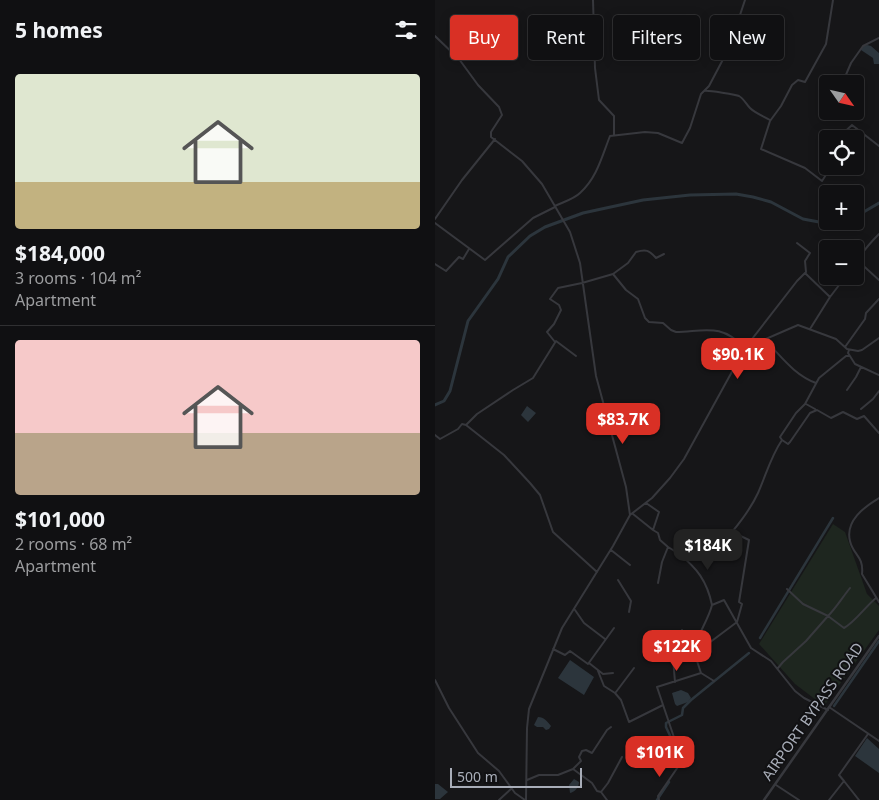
<!DOCTYPE html>
<html lang="en">
<head>
<meta charset="utf-8">
<style>
	:root { --surface:#101012; --page:#19191b; --text:#f1f3f6; --muted:#9c9d9f; --line:#303032; --accent:#d93025 }
	body { margin:0; font-family:"Noto Sans",sans-serif; background:var(--page); color:var(--text); height:100vh; display:flex; flex-direction:column; font-size:19px; white-space:nowrap }
	* { box-sizing:border-box; margin:0 }
	p { font-size:16px; color:var(--muted) }
	.icon { flex:none; width:28px; height:28px; fill:none; stroke:currentColor; stroke-width:2; stroke-linecap:round; stroke-linejoin:round }
	.map { position:relative; flex:1; overflow:hidden }
	.side { display:flex; flex-direction:column; background:var(--surface); width:435px }
	.side>* { flex:none }
	.guide { position:absolute; left:15px; top:15px; width:354px; height:45px; display:flex; gap:10px }
	.needle { width:32px; rotate:124deg }
	.controls { position:absolute; left:384px; top:75px; display:grid; gap:10px }
	.controls a { display:grid; place-items:center; width:45px; height:45px; border-radius:5px; background:var(--surface); box-shadow:0 2px 12px #0003,0 0 0 1px var(--line); font-size:25px }
	.scale { position:absolute; left:15px; bottom:12px; width:132px; box-sizing:border-box; padding-left:5px; border:2px solid #a8adb8; border-top:0; font-size:14px; line-height:18px; white-space:nowrap; color:#a8adb8; -webkit-text-stroke:4px #111113; paint-order:stroke }
	.price { position:absolute; translate:-50% -42px; padding:0 11px; border-radius:10px; background:var(--accent); color:#fff; font-size:16px; line-height:32px; filter:drop-shadow(0 1px 2px #0008) }
	.price::after { content:''; position:absolute; left:50%; top:30px; width:15px; height:11px; margin-left:-8px; background:inherit; clip-path:polygon(0 0,100% 0,50% 100%) }
	.price.current { background:#222; color:#fff }
	ul { padding:0; list-style:none }
	li { display:grid; align-content:center; gap:10px; height:265px; padding:0 15px }
	li+li { border-top:1px solid var(--line) }
	li span { display:grid; place-items:center; height:155px; border-radius:5px; color:#555 }
	li>.icon { margin-inline-start:auto }
	span .icon { width:90px; height:90px; fill:#fffc; stroke-width:1 }
	li b { font-size:21px }
	h2 { display:flex; justify-content:space-between; align-items:center; height:60px; padding:0 15px; font-size:21px }
	.tag { padding:0 18px; border-radius:5px; background:var(--surface); box-shadow:0 2px 12px #0003,0 0 0 1px var(--line); font-size:18px; line-height:45px }
	.tag.current { background:var(--accent); color:#fff }
	main { display:flex; flex:1; min-height:0 }
	.map>svg:first-child { display:block }
	.green { fill:#1e261f }
	.water { fill:#2c353c }
	.lines { fill:none; stroke-linecap:round; stroke-linejoin:round }
	.canal { stroke:#2c353c; stroke-width:2.5 }
	.river { stroke:#2c353c; stroke-width:3 }
	.minor { stroke:#37383d; stroke-width:2 }
	.tertiary { stroke:#37383d; stroke-width:2.5 }
	.labels { text-anchor:middle; dominant-baseline:central; stroke-width:4; stroke-linejoin:round; paint-order:stroke }
	.street-label { font-size:15px; fill:#a8adb8; stroke:#111113 }
</style>
</head>
<body>
<main>
<section class="side">
<h2>5 homes<svg class="icon" aria-label="filters" viewBox="0 0 24 24"><path d="M4 7h16M4 17h16"/><circle cx="9" cy="7" r="2"/><circle cx="15" cy="17" r="2"/></svg></h2>
<ul>
<li><span style="background:linear-gradient(#dfe7d0 70%,#c2b280 0)"><svg class="icon" aria-label="home" viewBox="0 0 24 24"><path d="M3 11l9-7 9 7M6 9v11h12V9"/></svg></span><div><b>$184,000</b><p>3 rooms · 104 m²</p><p>Apartment</p></div></li>
<li><span style="background:linear-gradient(#f6c9c9 60%,#b9a48a 0)"><svg class="icon" aria-label="home" viewBox="0 0 24 24"><path d="M3 11l9-7 9 7M6 9v11h12V9"/></svg></span><div><b>$101,000</b><p>2 rooms · 68 m²</p><p>Apartment</p></div></li>
</ul>
</section>
<div class="map">
<svg width="444" height="800" viewBox="0 0 444 800">
	<rect width="100%" height="100%" fill="#161618"/>
	<path class="green" d="M398,524L410,532L432,594L444,606V630L389,706L360,684L324,644Z"/>
	<path class="water" d="M432,45L436,46L444,53V64H439L438,58L426,50L428,46Z
		M92,406L101,413L93,422L86,415Z
		M135,660L159,677L149,695L123,678Z
		M246,690L253,693L256,698L253,702L242,706L240,704L237,693Z
		M103,717C109,717 113,722 116,726L114,729L111,730L108,727H102L99,725Z
		M432,738L444,749V773L420,756Z
		M139,779L144,782C144,787 140,792 135,793L134,785Z
		M0,784H3L13,792L5,799H0Z"/>
	<g class="lines">
		<path class="canal" d="M325,638L398,518
			M399,706L444,641
			M245,757L231,727V723L247,715L248,708L256,700L314,653
			M246,762L252,753
			M222,800L234,782"/>
		<path class="river" d="M420,217L444,203
			M0,405L9,401L15,391L33,321L63,279L73,257L95,236L110,227L148,213L208,200L255,195L301,194L318,197L336,202L368,219L384,222L396,221"/>
		<path class="minor" d="M158,0L160,68L164,100L179,116V135
			M0,36L24,59L43,85L64,107L67,115L56,132V137L87,161L107,184L135,232L145,263L161,376L191,487L195,515L178,546L127,628L94,709L92,728L91,800
			M407,84L416,63L428,46L444,38
			M269,91C273,90 302,95 304,96C309,99 311,104 315,108C320,113 328,116 335,120
			M402,139L417,125L444,146
			M393,166L394,170L387,181L370,168L326,149L335,121L346,106L357,85L363,80L370,82L391,44L398,0
			M120,206C128,202 139,199 145,193C162,178 167,156 175,136L210,132L223,133L247,143L255,128L266,94L274,86L294,48L310,0
			M0,219L27,180L60,139
			M0,223L50,260L98,218L120,207
			M422,260L444,280
			M0,264L11,271L24,257L28,259L34,249
			M420,266C424,256 436,242 444,234
			M370,273L395,297
			M178,274L193,263L201,252C211,249 214,250 221,258L229,254
			M375,329L395,297L411,276
			M330,340C346,356 359,375 381,383
			M120,342L112,332L119,324L126,310L124,305L115,299L123,288L147,283L178,274L191,290L203,299L210,318L214,322L228,323L236,330L241,332C271,331 286,323 310,348L362,281L371,272L370,261L375,253L362,243
			M410,347L430,319L431,313L444,299
			M414,350L413,353L420,364L444,375
			M412,390L421,377L426,367
			M371,404L380,409
			M426,409L438,399L444,391
			M31,425L69,455L95,483L105,495L118,532L162,572
			M0,435L5,439L23,429L27,424L31,425L42,414L78,390L98,378L121,341L141,356
			M347,440L345,437L361,413L370,404L384,378L411,356H414
			M444,498C429,507 410,521 415,541C418,555 429,556 427,574L444,602
			M211,503L224,512L218,530L223,533L225,540L233,547L227,562L223,583
			M198,514L218,530
			M195,515L217,498L235,478L249,459L310,348L363,325L401,339L412,349L423,351L427,350L444,338
			M233,547L243,553L254,547L273,542L291,534L293,536L297,532
			M176,550L195,565
			M243,553C262,568 272,581 277,605
			M183,580L196,601L194,612
			M352,589L368,604L393,616C401,608 407,598 415,588
			M140,610L149,623L170,639
			M270,646L302,622L307,604L304,602L314,540L297,532C307,520 316,508 323,493C331,475 336,456 347,440L353,444L355,442L375,413L382,410L396,418L408,412L422,419L429,416L444,433
			M118,649L130,655L135,651L153,664L179,628
			M154,663L168,674L178,673
			M343,668L348,662L371,641L393,616L409,628C420,622 430,607 441,598
			M163,671L169,686L180,693L186,700L194,722L228,705
			M0,680L14,708L43,753L64,771L80,793L90,800
			M279,681L266,673L262,661L258,658C258,640 273,622 277,605L289,600L316,648L336,661L360,691L369,698L393,710
			M240,682L237,646L239,640L247,630
			M181,692L199,668
			M394,707L444,741
			M138,769L146,761L144,757L147,751L151,750L157,753L172,730L176,727
			M92,780L104,775H123L138,769L157,783L162,791L166,792L173,783L187,757
			M409,781L424,800
			M341,785L364,800
			M166,792L172,800
			M64,800L77,788
			M224,800L223,796L247,761L222,687L266,673
			M394,800L409,781L404,775L433,734"/>
		<path class="tertiary" d="M329,800L444,636"/>
	</g>
	<g class="labels">
		<g class="street-label">
			<text transform="translate(377 711) rotate(-55)">AIRPORT BYPASS ROAD</text>
		</g>
	</g>
</svg>
<div class="controls">
<a><svg class="needle" viewBox="-14 -14 28 28"><path d="M0-13l5 13h-10z" fill="#e53935"/><path d="M0 13l5-13h-10z" fill="#9c9d9f"/></svg></a>
<a><svg class="icon" aria-label="locate" viewBox="0 0 24 24"><circle cx="12" cy="12" r="6"/><path d="M12 2v4M12 18v4M2 12h4M18 12h4"/></svg></a>
<a>+</a>
<a>−</a>
</div>
<div class="scale">500 m</div>
<b class="price" style="left:303px;top:380px">$90.1K</b>
<b class="price" style="left:188px;top:445px">$83.7K</b>
<b class="price current" style="left:273px;top:571px">$184K</b>
<b class="price" style="left:242px;top:672px">$122K</b>
<b class="price" style="left:225px;top:778px">$101K</b>
<div class="guide">
<a class="tag current">Buy</a>
<a class="tag">Rent</a>
<a class="tag">Filters</a>
<a class="tag">New</a>
</div>
</div>
</main>
</body>
</html>
